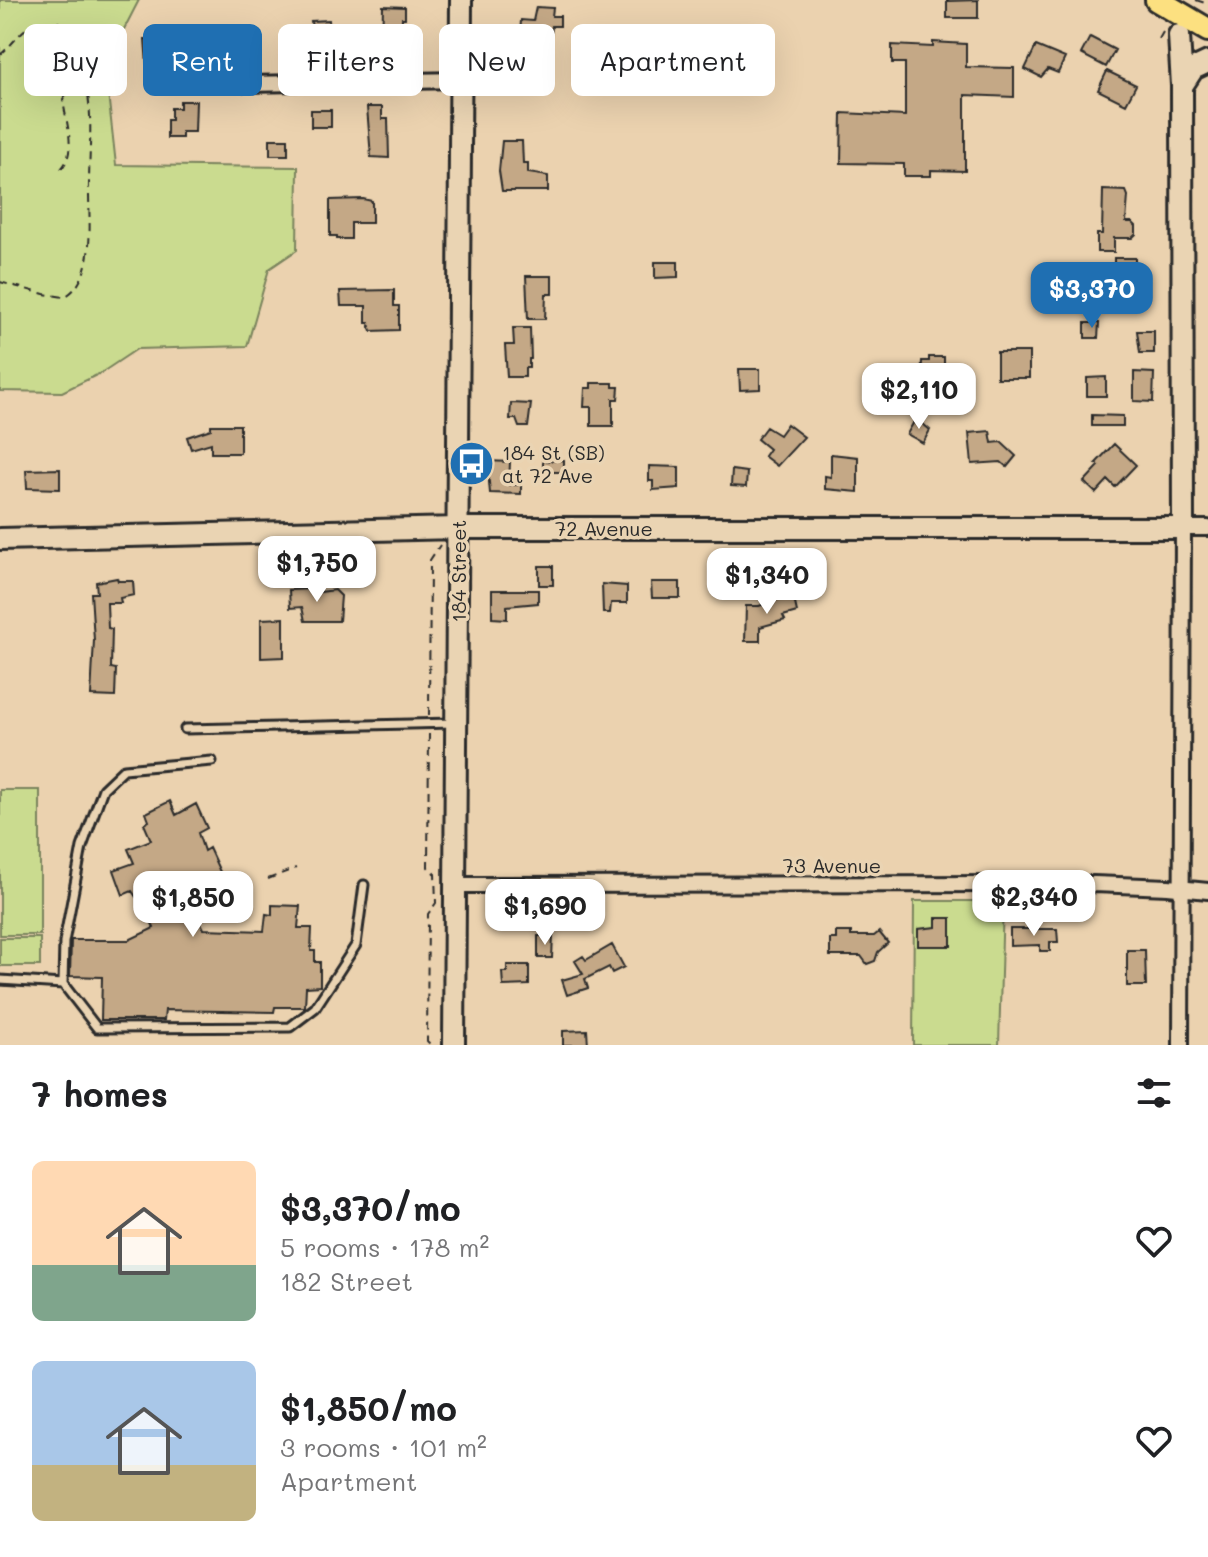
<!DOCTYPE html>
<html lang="en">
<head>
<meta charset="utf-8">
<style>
	:root { --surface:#fff; --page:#f6f6f6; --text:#202124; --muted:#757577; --accent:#1f6fb2 }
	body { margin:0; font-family:Mali,sans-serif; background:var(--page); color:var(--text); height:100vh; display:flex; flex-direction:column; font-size:30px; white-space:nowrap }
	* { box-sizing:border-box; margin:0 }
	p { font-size:26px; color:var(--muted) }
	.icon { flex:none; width:44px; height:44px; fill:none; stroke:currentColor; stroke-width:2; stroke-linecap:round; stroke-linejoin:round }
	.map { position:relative; height:1045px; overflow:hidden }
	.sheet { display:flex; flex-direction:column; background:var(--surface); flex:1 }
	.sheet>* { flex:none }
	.guide { position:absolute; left:24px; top:24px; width:800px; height:72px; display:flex; gap:16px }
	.price { position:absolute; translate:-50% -68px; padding:0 18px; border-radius:16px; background:#fff; color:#222; font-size:26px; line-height:52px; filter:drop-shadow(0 2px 4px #0008) }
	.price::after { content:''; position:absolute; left:50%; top:48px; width:24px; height:18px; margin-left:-12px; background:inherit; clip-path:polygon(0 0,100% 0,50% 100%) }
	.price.current { background:var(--accent); color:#fff }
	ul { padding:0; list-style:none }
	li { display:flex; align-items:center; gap:24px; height:200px; padding:0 32px }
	li span { display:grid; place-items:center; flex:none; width:224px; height:160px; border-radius:12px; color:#555 }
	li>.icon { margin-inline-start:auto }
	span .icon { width:96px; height:96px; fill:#fffc; stroke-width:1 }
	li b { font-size:34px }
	h2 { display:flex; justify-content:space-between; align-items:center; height:96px; padding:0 32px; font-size:34px }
	.tag { padding:0 28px; border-radius:12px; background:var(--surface); box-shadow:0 8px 32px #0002; font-size:28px; line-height:72px }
	.tag.current { background:var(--accent); color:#fff }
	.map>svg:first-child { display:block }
	.green { fill:#cadb8f; stroke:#7a835d; stroke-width:2 }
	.building { fill:#c4a886; stroke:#2b2b2b; stroke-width:2 }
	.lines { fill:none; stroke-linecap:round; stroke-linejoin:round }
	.lane-casing { stroke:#2b2b2b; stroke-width:13 }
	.street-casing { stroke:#2b2b2b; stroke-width:20 }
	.secondary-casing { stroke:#2b2b2b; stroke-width:26 }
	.primary-casing { stroke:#2b2b2b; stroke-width:28 }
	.path { stroke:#2b2b2b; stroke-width:2; stroke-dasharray:8 6; stroke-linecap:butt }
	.lane { stroke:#ead4b3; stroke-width:7 }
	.street { stroke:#ead4b3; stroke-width:14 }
	.secondary { stroke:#ead4b3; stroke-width:20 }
	.primary { stroke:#fce080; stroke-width:22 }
	.labels { text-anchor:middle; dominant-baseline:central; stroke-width:7; stroke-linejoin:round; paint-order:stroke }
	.poi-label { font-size:20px; fill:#2b2b2b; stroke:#ead4b3; text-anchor:start }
	.street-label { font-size:20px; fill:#2b2b2b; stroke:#ead4b3 }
</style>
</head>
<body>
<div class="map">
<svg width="1208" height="1045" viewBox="0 0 1208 1045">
	<rect width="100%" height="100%" fill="#ebd2af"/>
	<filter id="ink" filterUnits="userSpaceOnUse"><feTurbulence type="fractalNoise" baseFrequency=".0125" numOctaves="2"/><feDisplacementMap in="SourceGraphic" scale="16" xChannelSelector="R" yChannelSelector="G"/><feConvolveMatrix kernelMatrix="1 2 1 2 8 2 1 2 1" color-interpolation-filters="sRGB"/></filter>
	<g filter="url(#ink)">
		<path class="green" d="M0,0H139L105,66L116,165L298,167L297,250L269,269L247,346L137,349L101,373L62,392L0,391Z
			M0,790H40V935H0Z
			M914,901H1003L999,1045H913Z
			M0,938H40V966H0Z"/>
		<path class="building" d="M978,0V18H947V1Z
			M383,6L405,7V18H402L401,43H382Z
			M536,7L553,8L552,16H560V26H552L551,36L520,35L521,20L533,21Z
			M329,20L330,37H313L311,21Z
			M1090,37L1115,50L1106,67L1081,54Z
			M163,38L164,42H175V46L208,47V64H162L163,77L148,78L145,39Z
			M933,42L966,44V67L1014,68V97L965,95V171L931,170V176H904V164L841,163L842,113L905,116V63H892V45L933,47Z
			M1036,46L1065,58L1058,73L1048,69L1041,77L1025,69Z
			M1107,71L1136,85L1126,104L1098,90Z
			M180,101H196L195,132H182V138H167V120H171V108H180Z
			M367,107H382V119H388L389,158L371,157Z
			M311,110H331V127H311Z
			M270,139H288V155H270Z
			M502,141H522L523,163H528V173L548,176V191H502L499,171Z
			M1103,190L1126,191L1128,196L1126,222H1132L1136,226V234L1132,238H1114V252H1097V234H1102Z
			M363,199L372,201V223H351V239H337V236H330V200Z
			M1114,258H1135V281H1114Z
			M655,262H678V277L655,278Z
			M526,276H552V294H546L545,319H528Z
			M394,290V306H399V330L371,331L369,323H366V306H341L340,291Z
			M1085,323H1099L1098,338H1085Z
			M513,328H530L531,359H529V368H525V377H507L505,345H514Z
			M1137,331H1154V353H1140Z
			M997,352H1029V378H997Z
			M929,357H944V385L921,384L922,361H929Z
			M739,369H760V389L740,390Z
			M1134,372L1154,373L1153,402L1134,401Z
			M1106,377V396H1087V378Z
			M591,383H613V387H619L618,399H613V426H591V407H584L585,388H591Z
			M511,403L531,404L528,427H519L516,419H510Z
			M1092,415L1123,416V426H1092Z
			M916,418L930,430L923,443L907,434Z
			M787,424L804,437L777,466L764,456L769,449L757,439L766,427L779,435Z
			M211,425H240V453H211V443L191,449L187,437L211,429Z
			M990,431L992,443L1001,442L1016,456L1007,467L1001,462L972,464L969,433Z
			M1114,444L1136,465L1115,487L1108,480L1096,493L1084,482L1099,466L1096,463Z
			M831,454L858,457V492L825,489V476L831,477Z
			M564,460V472H543V461Z
			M487,461L510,462L509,485H521V494L490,493Z
			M649,466L679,467V488L653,490V481H649Z
			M60,469V489L27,488L26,470Z
			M732,470L747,472L746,487L731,486Z
			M539,566H553V585H539Z
			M117,578L118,581H133L134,595L120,598L121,603H107L108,628L112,629L111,668L116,669L115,697L91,696L94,640L91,593H97L96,582Z
			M651,582H680V598H652Z
			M602,584L627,586V603H611L610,613H603Z
			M312,589V593L335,590L341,596L339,621H305L302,607L290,608L289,590Z
			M492,590H538V603L507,606V619L492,618Z
			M793,594L797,612L783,616L785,620L760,627V641H745L746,606H759Z
			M284,618V657L261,658V619Z
			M170,801L176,815L196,804L207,828L198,833L204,851L209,848L227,887L191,903L204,929L264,931L266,914L272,915V905L300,906L298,928H312L311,951H315V962H320V986L306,987L305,1007H275L274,1012L165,1010L164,1020H101L102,977L70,976L71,940H129L154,928L141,896L136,897L132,891L123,895L114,870L134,863L128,849L151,840L144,824L149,821L146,813Z
			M936,918H951V946H918V929L936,927Z
			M1010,929H1057L1058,942H1050V951H1040V945L1010,946Z
			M836,932H851V936H874L879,932L888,943L878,952L875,961L867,964L861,956H830V939H836Z
			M538,936H553L552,958H538Z
			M612,945L624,967L612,973L609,967L585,979L588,988L567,995L562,980L583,974L575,961L583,956L586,960Z
			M1127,950H1145L1146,986H1127Z
			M507,965H529V985L503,986L502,972H507Z
			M587,1030L588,1045H563V1031Z"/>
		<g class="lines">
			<defs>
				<path id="lane" d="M185,729L454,723
					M212,761L124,769L103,789L82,847L64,942L63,984L97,1028L290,1027L315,1008L356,945L364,885
					M0,980L63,984"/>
				<path id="street" d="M246,84L461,80
					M455,885L1094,884L1168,887L1208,891
					M1181,1045L1183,528H1208"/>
				<path id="secondary" d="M1182,86L1193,69L1208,62
					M0,539L458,528H1183L1182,86L1179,35
					M454,1045L461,0"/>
				<path id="primary" d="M1157,0L1208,30"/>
			</defs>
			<use href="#lane" class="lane-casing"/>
			<use href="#street" class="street-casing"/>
			<use href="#secondary" class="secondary-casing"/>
			<use href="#primary" class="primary-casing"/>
			<path class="path" d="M1196,0L1208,4
				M1163,32L1159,39L1164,42
				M0,55C26,32 20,22 59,22
				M61,169C78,151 65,120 63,99L82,71
				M0,282L44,294L64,297C98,280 88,216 89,185C89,163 91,139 90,116C89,91 82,68 81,42
				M429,715L430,560L440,545
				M429,734L428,867L435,874L436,903L428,914L427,1041L431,1045
				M268,879L296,868
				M209,907L248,891"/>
			<use href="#lane" class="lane"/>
			<use href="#street" class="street"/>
			<use href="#secondary" class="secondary"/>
			<use href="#primary" class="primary"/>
		</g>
	</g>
	<defs>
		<symbol id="bus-disc" viewBox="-11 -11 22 22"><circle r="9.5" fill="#1f6fb2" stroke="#ead4b3"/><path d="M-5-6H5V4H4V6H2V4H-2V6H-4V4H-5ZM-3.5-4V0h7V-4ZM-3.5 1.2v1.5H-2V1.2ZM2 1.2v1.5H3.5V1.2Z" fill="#fff"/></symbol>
	</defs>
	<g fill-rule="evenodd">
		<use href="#bus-disc" x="446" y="438" width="51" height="51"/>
	</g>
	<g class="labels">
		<g class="poi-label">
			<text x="502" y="452">184 St (SB)<tspan x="502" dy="23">at 72 Ave</tspan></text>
		</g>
		<g class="street-label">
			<text x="604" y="528">72 Avenue</text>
			<text transform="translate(458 571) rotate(-90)">184 Street</text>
			<text x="832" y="865">73 Avenue</text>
		</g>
	</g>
</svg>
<b class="price current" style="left:1092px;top:330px">$3,370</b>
<b class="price" style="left:919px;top:431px">$2,110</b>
<b class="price" style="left:317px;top:604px">$1,750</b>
<b class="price" style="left:767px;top:616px">$1,340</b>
<b class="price" style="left:1034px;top:938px">$2,340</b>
<b class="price" style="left:193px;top:939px">$1,850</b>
<b class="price" style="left:545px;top:947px">$1,690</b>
<div class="guide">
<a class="tag">Buy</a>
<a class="tag current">Rent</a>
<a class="tag">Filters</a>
<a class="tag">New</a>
<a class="tag">Apartment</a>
</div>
</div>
<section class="sheet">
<h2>7 homes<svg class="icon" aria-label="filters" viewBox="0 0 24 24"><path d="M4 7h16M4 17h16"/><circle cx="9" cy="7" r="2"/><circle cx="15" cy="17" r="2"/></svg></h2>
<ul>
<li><span style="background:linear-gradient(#ffd9b3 65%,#7fa58c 0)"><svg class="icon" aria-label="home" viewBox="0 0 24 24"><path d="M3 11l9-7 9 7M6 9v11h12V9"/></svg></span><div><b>$3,370/mo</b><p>5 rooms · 178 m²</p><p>182 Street</p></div><svg class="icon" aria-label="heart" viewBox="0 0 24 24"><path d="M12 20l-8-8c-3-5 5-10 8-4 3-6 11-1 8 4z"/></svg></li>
<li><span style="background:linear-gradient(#a9c7e8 65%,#c2b280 0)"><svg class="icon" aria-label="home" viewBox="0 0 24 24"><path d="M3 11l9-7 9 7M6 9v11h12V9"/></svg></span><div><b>$1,850/mo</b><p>3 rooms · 101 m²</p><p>Apartment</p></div><svg class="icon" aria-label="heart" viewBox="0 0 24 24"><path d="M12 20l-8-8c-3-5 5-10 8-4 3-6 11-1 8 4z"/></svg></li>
</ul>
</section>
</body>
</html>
